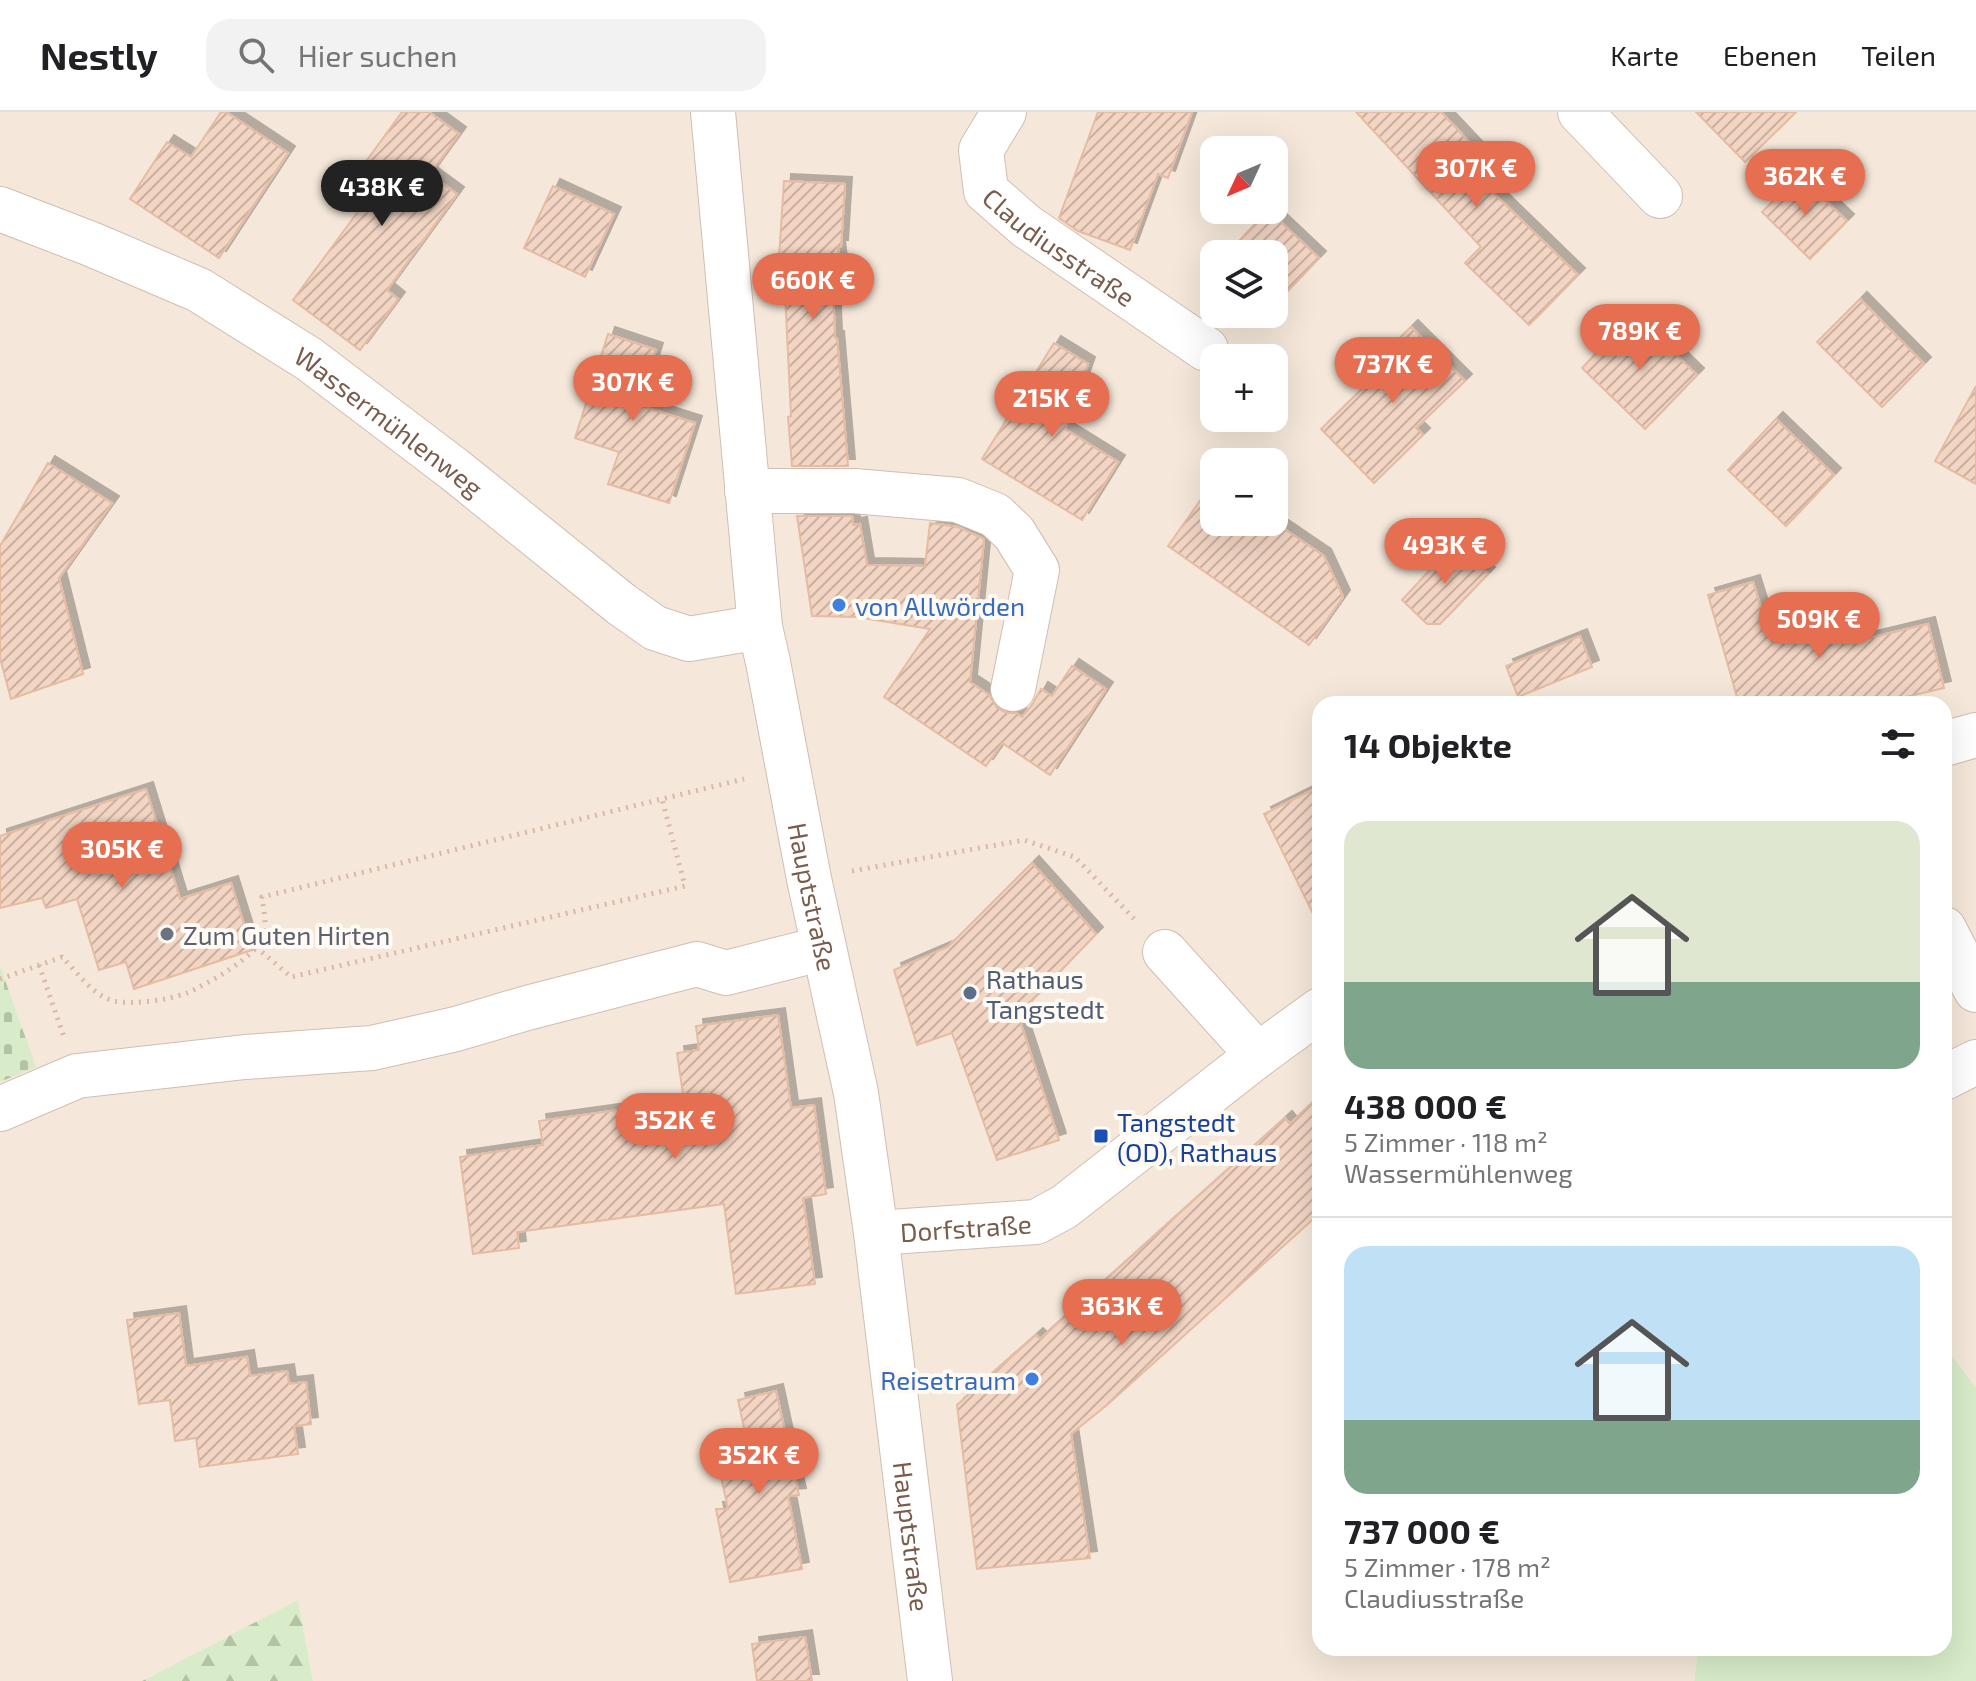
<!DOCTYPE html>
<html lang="de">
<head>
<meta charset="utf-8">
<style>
	:root { --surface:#fff; --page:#f2f2f2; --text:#202124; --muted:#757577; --line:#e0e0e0; --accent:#e76f51 }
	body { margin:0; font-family:"Exo 2",sans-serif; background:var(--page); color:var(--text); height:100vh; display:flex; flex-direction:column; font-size:30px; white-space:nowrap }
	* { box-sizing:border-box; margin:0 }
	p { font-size:26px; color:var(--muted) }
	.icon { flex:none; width:44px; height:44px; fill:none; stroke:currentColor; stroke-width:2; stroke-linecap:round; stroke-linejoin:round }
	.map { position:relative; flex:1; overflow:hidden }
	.side { position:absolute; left:1312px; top:584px; width:640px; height:960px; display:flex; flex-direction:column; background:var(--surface); border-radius:24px; box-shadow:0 8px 32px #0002 }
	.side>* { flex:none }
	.needle { width:52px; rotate:226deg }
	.buttons { position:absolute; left:1200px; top:24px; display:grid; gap:16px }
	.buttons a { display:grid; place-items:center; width:88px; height:88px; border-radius:16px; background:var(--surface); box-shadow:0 8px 32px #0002; font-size:40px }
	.price { position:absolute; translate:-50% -68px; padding:0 18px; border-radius:28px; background:var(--accent); color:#fff; font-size:26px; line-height:52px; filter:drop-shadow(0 2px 4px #0008) }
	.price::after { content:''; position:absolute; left:50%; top:48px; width:24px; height:18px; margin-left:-12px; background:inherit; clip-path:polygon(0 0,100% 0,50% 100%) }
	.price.active { background:#222; color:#fff }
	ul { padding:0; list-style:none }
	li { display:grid; align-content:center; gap:16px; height:424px; padding:0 32px }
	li+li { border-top:2px solid var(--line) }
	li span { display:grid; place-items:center; height:248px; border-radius:24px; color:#555 }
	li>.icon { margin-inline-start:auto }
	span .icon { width:144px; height:144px; fill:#fffc; stroke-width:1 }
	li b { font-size:34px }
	h2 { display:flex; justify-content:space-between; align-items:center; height:96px; padding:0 32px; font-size:34px }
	header { display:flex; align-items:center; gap:48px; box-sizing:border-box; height:112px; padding:0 40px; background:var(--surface); border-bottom:2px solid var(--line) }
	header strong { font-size:38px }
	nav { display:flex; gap:44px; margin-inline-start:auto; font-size:28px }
	.search { width:560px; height:72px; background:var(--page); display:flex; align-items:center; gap:20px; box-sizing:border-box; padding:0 28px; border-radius:24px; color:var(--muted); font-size:30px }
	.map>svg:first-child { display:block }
	.residential { fill:#f5e8da; fill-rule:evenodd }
	.green { fill:#d8ecc9 }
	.forest { fill:url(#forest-firs) }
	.cemetery { fill:url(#cemetery-stones) }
	.building { fill:url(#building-hatch); stroke:#e6bba3; stroke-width:2; filter:url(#shadow) }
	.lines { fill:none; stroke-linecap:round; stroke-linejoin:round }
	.minor-casing { stroke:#d1beb0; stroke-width:46 }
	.path { stroke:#d9b8a5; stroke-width:5; stroke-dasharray:2 6; stroke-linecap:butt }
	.minor { stroke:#fff; stroke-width:44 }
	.shop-dot { fill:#3f7fe0; stroke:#fffaf3; stroke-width:3 }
	.worship-dot { fill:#6b7280; stroke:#fffaf3; stroke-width:3 }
	.service-dot { fill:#5c6f8a; stroke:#fffaf3; stroke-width:3 }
	.transit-dot { fill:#1a4fb4; stroke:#fffaf3; stroke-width:3 }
	.labels { text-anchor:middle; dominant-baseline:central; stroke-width:8; stroke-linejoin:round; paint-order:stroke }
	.street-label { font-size:26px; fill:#7a5c4d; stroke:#fffaf3 }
	.shop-label { font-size:26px; fill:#366cbe; stroke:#fffaf3; text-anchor:start }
	.worship-label { font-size:26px; fill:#5b616d; stroke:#fffaf3; text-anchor:start }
	.service-label { font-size:26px; fill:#4e5e75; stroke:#fffaf3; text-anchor:start }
	.transit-label { font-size:26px; fill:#164399; stroke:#fffaf3; text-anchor:start }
</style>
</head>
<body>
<header>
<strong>Nestly</strong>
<div class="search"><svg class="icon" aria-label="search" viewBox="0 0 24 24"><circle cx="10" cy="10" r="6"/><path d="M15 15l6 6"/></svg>Hier suchen</div>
<nav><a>Karte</a><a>Ebenen</a><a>Teilen</a></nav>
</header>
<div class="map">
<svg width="1976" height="1569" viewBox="0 0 1976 1569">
	<defs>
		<pattern id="forest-firs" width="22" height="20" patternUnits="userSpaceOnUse" patternTransform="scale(2)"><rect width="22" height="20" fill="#d8ecc9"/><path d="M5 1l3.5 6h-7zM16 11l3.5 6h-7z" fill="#b4c2a5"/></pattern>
		<pattern id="cemetery-stones" width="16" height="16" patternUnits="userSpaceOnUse" patternTransform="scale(2)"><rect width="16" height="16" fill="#d8ecc9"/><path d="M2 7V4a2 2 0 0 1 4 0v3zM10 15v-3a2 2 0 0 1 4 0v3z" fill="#b4c2a5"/></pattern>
		<pattern id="building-hatch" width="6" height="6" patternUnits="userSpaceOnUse" patternTransform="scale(2)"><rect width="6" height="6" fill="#f3d5c3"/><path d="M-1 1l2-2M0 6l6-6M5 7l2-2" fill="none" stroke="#cab0a1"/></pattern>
		<filter id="shadow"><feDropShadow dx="7" dy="-7" stdDeviation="0" flood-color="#0004"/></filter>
	</defs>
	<rect width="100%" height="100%" fill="#fdf6ec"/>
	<path class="residential" d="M0,0H1976V1275L1944,1234V592H1320V1536H1698L1694,1569H313L298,1488L142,1569H0ZM1214,38H1274V98H1214ZM1214,142H1274V202H1214ZM1214,246H1274V306H1214ZM1214,350H1274V410H1214Z"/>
	<path class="green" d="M1944,1234L1976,1275V1569H1694L1698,1536H1944Z"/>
	<path class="forest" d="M298,1488L313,1569H142Z"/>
	<path class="cemetery" d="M0,854L36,955L0,970Z"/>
	<path class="building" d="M221,0H226L288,41L219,146L130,87L167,30L191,45Z
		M402,0H429L459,22L430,62L457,82L387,178L398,187L360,238L293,188L365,90L346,77Z
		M1098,0H1192L1168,66L1158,62L1130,138L1078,119L1059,106Z
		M1356,0H1441L1492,54L1478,66L1578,163L1529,213L1465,151L1481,135Z
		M1696,0H1796L1745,50Z
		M1799,63L1847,109L1810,147L1762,100Z
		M784,69L845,72L841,135H838L840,153L832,154L835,226H837L848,354H792L788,305L791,304L784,160H778Z
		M553,74L614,102L585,165L524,136Z
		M1268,98L1319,146L1274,193V142H1227Z
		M1860,187L1924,252L1882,295L1817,230Z
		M1634,202L1697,263L1645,317L1582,256Z
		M1411,215L1465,269L1416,316L1423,323L1374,371L1321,317L1370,269L1363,262Z
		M608,222L656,238L638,293L695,311L669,391L608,372L619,340L575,326Z
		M1054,231L1088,252L1065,317L1118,350L1082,408L982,347Z
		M1976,274V372L1935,349Z
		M1776,307L1834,363L1786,414L1728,358Z
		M48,351L112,391L59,466L83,562L11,587L0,546V434Z
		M1214,369V410H1274L1324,444L1343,485L1309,533L1168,434Z
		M797,404H852L853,413L860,412L867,453L925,454L930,411L958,415L984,427L970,570L989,583L997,596L1007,601H1016L1022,605L1032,593L1041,577L1052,584L1072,554L1106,577L1050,663L1002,631L986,654L884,585L930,517L857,505L812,504Z
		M1455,431L1488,462L1440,512H1427L1402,488Z
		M1753,470L1772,531L1838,513L1844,532L1928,512L1944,576L1876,592H1739L1708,483Z
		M1580,524L1592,555L1518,585L1506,554Z
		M1320,674V816L1264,702Z
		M146,677L180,787L231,771L252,838L134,877L126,850L99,858L77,787L46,796L42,786L0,796V724Z
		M1032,751L1096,822L1018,903L1059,1028L997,1048L952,921L917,933L894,858L948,835Z
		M778,903L791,996L814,993L826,1082L803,1086L815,1172L736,1182L724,1092L517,1120L519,1136L473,1142L460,1045L543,1033L539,1009L684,989L677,941L699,938L696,914Z
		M1320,983V1101L1107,1293L1071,1322L1090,1446L977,1457L957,1293L1036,1223L1040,1227L1285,1006L1290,1012Z
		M179,1201L186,1254L247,1245L250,1264L287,1259L289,1272L306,1270L311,1312L294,1314L298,1342L200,1355L196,1326L175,1329L170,1288L139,1292L127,1208Z
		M776,1279L799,1383L788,1384L802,1457L730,1470L716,1397H728L717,1346L749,1339L738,1288Z
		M805,1525L812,1569H757L752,1532Z"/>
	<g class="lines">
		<defs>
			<g id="minor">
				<path id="s1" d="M713,0L760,515L768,550L809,767L856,981L876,1121L930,1569"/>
				<path id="s2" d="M1004,0L981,38L986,79L1026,114L1206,237"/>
				<path d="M1580,0L1660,84"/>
				<path id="s3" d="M0,97L91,132L199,178L309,247L455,358L621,492L655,516L689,527L760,515"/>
				<path d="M747,379H854L958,388L995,403L1014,421L1037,458L1013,577"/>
				<path d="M1944,632L1976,623"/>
				<path d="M1944,817L1976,878"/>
				<path d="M1165,840L1258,943"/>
				<path d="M1944,966L1976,950"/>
				<path d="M0,997L77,964L245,945L372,936L456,917L527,896L697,852L726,861L824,836"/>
				<path id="s4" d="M876,1121L1036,1110L1064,1095L1258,943L1320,898"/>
			</g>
		</defs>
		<use href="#minor" class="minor-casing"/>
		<path class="path" d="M852,759L1024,728L1075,745L1137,810
			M256,835L291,865L685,774L662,687
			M39,853L64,925
			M0,867L62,845C77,860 93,884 114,889C134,893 168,888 187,881C207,872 259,844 264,822C267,814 263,794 262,785L744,667"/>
		<use href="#minor" class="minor"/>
	</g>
	<g class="shop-dot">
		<circle cx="839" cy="493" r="8"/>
		<circle cx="1032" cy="1267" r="8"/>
	</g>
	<circle class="worship-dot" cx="167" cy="822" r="8"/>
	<circle class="service-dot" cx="970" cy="881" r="8"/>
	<rect class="transit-dot" x="1093" y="1016" width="16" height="16" rx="4"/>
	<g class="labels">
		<g class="street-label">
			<text stroke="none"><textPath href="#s2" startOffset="178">Claudiusstraße</textPath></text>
			<text stroke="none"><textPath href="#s3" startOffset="446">Wassermühlenweg</textPath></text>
			<text stroke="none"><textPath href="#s1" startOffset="792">Hauptstraße</textPath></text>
			<text stroke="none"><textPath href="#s4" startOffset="90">Dorfstraße</textPath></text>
			<text stroke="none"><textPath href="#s1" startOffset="1440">Hauptstraße</textPath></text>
		</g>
		<g class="shop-label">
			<text x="855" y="493">von Allwörden</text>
			<text x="1016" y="1267" text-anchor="end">Reisetraum</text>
		</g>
		<g class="worship-label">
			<text x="183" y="822">Zum Guten Hirten</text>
		</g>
		<g class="service-label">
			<text x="986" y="866">Rathaus<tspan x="986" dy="30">Tangstedt</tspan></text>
		</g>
		<g class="transit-label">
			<text x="1117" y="1009">Tangstedt<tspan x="1117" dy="30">(OD), Rathaus</tspan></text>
		</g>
	</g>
</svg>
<div class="buttons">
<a><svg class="needle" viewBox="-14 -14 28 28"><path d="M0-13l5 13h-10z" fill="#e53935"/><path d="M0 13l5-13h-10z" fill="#757577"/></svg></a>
<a><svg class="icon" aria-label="layers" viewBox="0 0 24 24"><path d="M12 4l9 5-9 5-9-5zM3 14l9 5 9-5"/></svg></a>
<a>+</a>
<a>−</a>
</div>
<b class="price" style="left:1476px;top:97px">307K €</b>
<b class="price" style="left:1805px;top:105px">362K €</b>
<b class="price active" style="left:382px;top:116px">438K €</b>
<b class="price" style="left:813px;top:209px">660K €</b>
<b class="price" style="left:1640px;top:260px">789K €</b>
<b class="price" style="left:1393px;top:293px">737K €</b>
<b class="price" style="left:633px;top:311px">307K €</b>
<b class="price" style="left:1052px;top:327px">215K €</b>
<b class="price" style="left:1445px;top:474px">493K €</b>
<b class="price" style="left:1819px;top:548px">509K €</b>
<b class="price" style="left:122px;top:778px">305K €</b>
<b class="price" style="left:675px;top:1049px">352K €</b>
<b class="price" style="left:1122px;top:1235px">363K €</b>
<b class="price" style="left:759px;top:1384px">352K €</b>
<section class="side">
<h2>14 Objekte<svg class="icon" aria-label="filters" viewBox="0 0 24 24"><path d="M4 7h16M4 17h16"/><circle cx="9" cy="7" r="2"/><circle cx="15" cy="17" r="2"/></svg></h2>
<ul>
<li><span style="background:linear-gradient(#dfe7d0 65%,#7fa58c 0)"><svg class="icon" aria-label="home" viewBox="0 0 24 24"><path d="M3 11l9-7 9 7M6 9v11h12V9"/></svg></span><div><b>438 000 €</b><p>5 Zimmer · 118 m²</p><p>Wassermühlenweg</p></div></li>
<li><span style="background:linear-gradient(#bfe0f5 70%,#7fa58c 0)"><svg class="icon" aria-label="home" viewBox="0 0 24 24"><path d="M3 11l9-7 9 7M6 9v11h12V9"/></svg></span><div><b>737 000 €</b><p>5 Zimmer · 178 m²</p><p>Claudiusstraße</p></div></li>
</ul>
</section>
</div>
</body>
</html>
